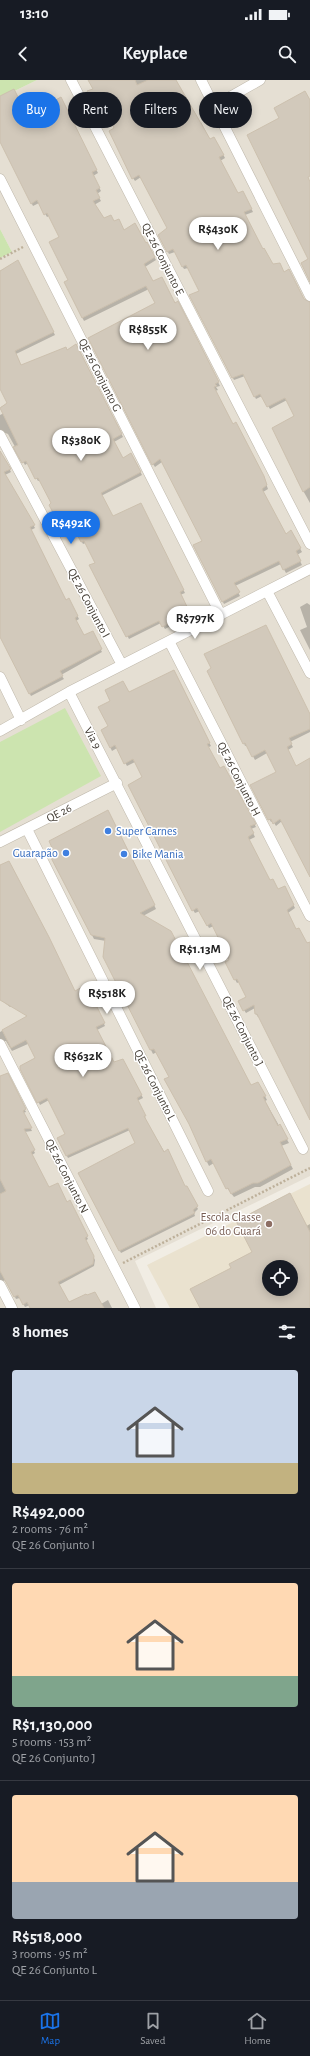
<!DOCTYPE html>
<html lang="en">
<head>
<meta charset="utf-8">
<style>
	:root { --surface:#171b24; --page:#242831; --text:#f1f3f6; --muted:#9ea1a6; --line:#363941; --accent:#1a73e8 }
	body { margin:0; font-family:"Alegreya Sans",sans-serif; background:var(--page); color:var(--text); height:100vh; display:flex; flex-direction:column; font-size:15px; white-space:nowrap }
	* { box-sizing:border-box; margin:0 }
	p { font-size:13px; color:var(--muted) }
	.icon { flex:none; width:22px; height:22px; fill:none; stroke:currentColor; stroke-width:2; stroke-linecap:round; stroke-linejoin:round }
	.map { position:relative; height:1228px; overflow:hidden }
	.panel { display:flex; flex-direction:column; background:var(--surface); flex:1 }
	.panel>* { flex:none }
	.hud { position:absolute; left:12px; top:12px; width:286px; height:36px; display:flex; gap:8px }
	.buttons { position:absolute; left:262px; top:1180px; display:grid; gap:8px }
	.buttons a { display:grid; place-items:center; width:36px; height:36px; border-radius:50%; background:var(--surface); box-shadow:0 2px 10px #0003; font-size:20px }
	.price { position:absolute; translate:-50% -34px; padding:0 9px; border-radius:14px; background:#fff; color:#222; font-size:13px; line-height:26px; filter:drop-shadow(0 1px 2px #0008) }
	.price::after { content:''; position:absolute; left:50%; top:24px; width:12px; height:9px; margin-left:-6px; background:inherit; clip-path:polygon(0 0,100% 0,50% 100%) }
	.price.on { background:var(--accent); color:#fff }
	ul { padding:0; list-style:none }
	li { display:grid; align-content:center; gap:8px; height:212px; padding:0 12px }
	li+li { border-top:1px solid var(--line) }
	li span { display:grid; place-items:center; height:124px; border-radius:4px; color:#555 }
	li>.icon { margin-inline-start:auto }
	span .icon { width:72px; height:72px; fill:#fffc; stroke-width:1 }
	li b { font-size:17px }
	h2 { display:flex; justify-content:space-between; align-items:center; height:48px; padding:0 12px; font-size:17px }
	.tag { padding:0 14px; border-radius:18px; background:var(--surface); box-shadow:0 2px 10px #0003; font-size:14px; line-height:36px }
	.tag.on { background:var(--accent); color:#fff }
	.status { display:flex; justify-content:space-between; align-items:center; height:28px; padding:0 20px; background:var(--surface); direction:ltr }
	.status svg { height:11px; fill:currentColor }
	header { display:flex; justify-content:space-between; align-items:center; height:52px; padding:0 12px; background:var(--surface); font-size:18px; font-weight:700 }
	.menu { display:flex; justify-content:space-around; align-items:center; height:56px; border-top:1px solid var(--line); background:var(--surface); font-size:11px; color:var(--muted) }
	.menu a { display:grid; justify-items:center; gap:2px }
	.menu .on { color:var(--accent) }
	.map>svg:first-child { display:block }
	.residential { fill:#e5dfd3 }
	.education { fill:#eae2cf; fill-rule:evenodd }
	.green { fill:#cce4af }
	.shadow { fill:#0003; fill-rule:evenodd }
	.building { fill:#d2c9bb; stroke:#ccc0ae; fill-rule:evenodd }
	.lines { fill:none; stroke-linecap:round; stroke-linejoin:round }
	.minor-casing { stroke:#bfb8ab; stroke-width:11 }
	.path { stroke:#bdb09a; stroke-width:2.5; stroke-dasharray:2 2; stroke-linecap:butt }
	.minor { stroke:#fff; stroke-width:10 }
	.shop-dot { fill:#3f7fe0; stroke:#fff; stroke-width:1.5 }
	.education-dot { fill:#8d6e63; stroke:#fff; stroke-width:1.5 }
	.labels { text-anchor:middle; dominant-baseline:central; stroke-width:3; stroke-linejoin:round; paint-order:stroke }
	.street-label { font-size:12px; fill:#433d35; stroke:#fff }
	.shop-label { font-size:12px; fill:#366cbe; stroke:#fff; text-anchor:start }
	.education-label { font-size:12px; fill:#785e54; stroke:#fff; text-anchor:end }
</style>
</head>
<body>
<div class="status"><b>13:10</b><svg viewBox="0 0 49 12"><path d="M0 12V9h3v3zM5 12V6h3v6zM10 12V3h3v9zM15 12V0h3v12zM26 1h20v11H26zM47 4h2v5h-2z"/></svg></div>
<header><svg class="icon" aria-label="back" viewBox="0 0 24 24"><path d="M15 5l-7 7 7 7"/></svg>Keyplace<svg class="icon" aria-label="search" viewBox="0 0 24 24"><circle cx="10" cy="10" r="6"/><path d="M15 15l6 6"/></svg></header>
<div class="map">
<svg width="310" height="1228" viewBox="0 0 310 1228">
	<rect width="100%" height="100%" fill="#f1ede4"/>
	<path class="residential" d="M37,0H310V1096L135,1181L156,1228H0V178L12,172L0,149V18Z"/>
	<path class="education" d="M310,1104V1228H170L147,1185ZM269,1187H291V1209H269Z"/>
	<path class="green" d="M0,0H37L0,18Z
		M0,149L12,172L0,178Z
		M65,628L101,696L0,752V662Z"/>
	<path class="shadow" d="M89,0H176L199,43L201,42L210,60L216,61L225,78L220,81L237,114L243,112L253,132L245,135L262,170L272,186L284,193L304,220L310,224V423L296,398V337L287,320L270,329L262,316L256,319L245,296L234,300L191,216L200,211L188,188L184,189L175,172L169,174L159,155L169,148L141,97L135,101L133,98L115,49L104,25L98,29L89,12L94,10Z
		M0,17L32,22L52,23L62,21L98,93L93,96L101,111L97,114L101,121L94,125L104,140L114,142L124,152L145,165L147,164L156,180L145,187L153,202L179,226L220,306L216,307L218,310L215,311L232,345L265,401L268,409L263,412L285,456L291,452L302,472L297,475L302,485L286,493L281,484L235,506L240,516L224,524L194,466L204,462L162,382L155,387L153,384L89,258L156,223L149,209L84,241L65,203L69,201L60,157L49,136L47,137L39,123L33,126L0,61Z
		M18,182L55,255L16,274L21,286L67,271L76,265L123,357L114,362L122,379L131,374L142,395L101,416L112,438L140,424L185,513L180,515L190,536L165,549L161,543L129,559L91,486L97,483L86,463L83,464L70,439L61,444L41,400L38,401L28,383L25,385L8,354L0,351V335L4,333L1,327L8,323L0,306V191Z
		M0,371L11,392L5,395L35,448L31,450L66,521L69,519L79,539L76,541L84,556L92,553L102,572L61,595L64,599L31,616L0,555Z
		M307,523L310,525V570L300,550L307,547L300,527Z
		M173,591L211,666L207,668L219,690L224,688L256,747L251,749L255,757L249,760L270,801L278,810L284,807L295,828L288,833L296,850L306,863L310,862V1037L259,936L258,937L256,934L255,928L246,933L244,930L247,917L239,902L237,903L226,883L230,880L214,846L209,848L200,831L195,833L193,830L143,698L135,682L127,686L117,668L112,671L102,650L109,646L129,614Z
		M310,635V652L290,662L293,667L288,670L295,687L310,680V792L282,741L276,746L273,741L271,742L252,706L277,693L267,673L255,680L247,665L245,666L244,663Z
		M110,735L156,829L143,836L251,1007H260L267,1020L265,1021L289,1063L281,1066L293,1089L260,1107H255L234,1117L227,1108L214,1083L209,1086L207,1082L170,998L157,972L153,974L151,970L106,861L94,859L49,773Z
		M0,786L75,912L87,909L105,946L97,950L114,983L134,1001L143,1018L137,1021L146,1039H145L185,1107H187L198,1129L194,1133L195,1136L121,1173L79,1093L137,1064L130,1050L68,1078L58,1059L66,1055L49,1020L40,1025L21,989L36,979L71,945L12,971L6,961H0V952L27,937L26,935L45,911L10,927L0,919Z
		M7,995L26,1032L23,1033L32,1051L24,1052L35,1073L32,1075L49,1109L67,1123L70,1122L88,1159L85,1161L95,1180L94,1186L59,1205L68,1224H101L108,1220L112,1228H31L30,1225L25,1227L20,1218L16,1219L6,1200L0,1202V997Z
		M310,1144V1228H201L232,1188ZM269,1187H291V1209H269Z"/>
	<path class="building" d="M88,0H135L137,5L148,0H176L210,59L214,57L224,75L219,77L238,113L243,111L252,129L244,132L263,169L264,168L273,184L280,183L284,192L289,189L304,219L310,222V407L303,412L272,348L294,336L285,318L267,327L260,314L254,317L243,294L232,298L189,215L199,211L186,185L182,187L173,169L167,172L158,155L167,148L139,95L132,99L109,51L114,48L101,23L95,27L87,11L93,9Z
		M14,9L19,19L29,14L33,21L35,22L48,15L52,22L61,17L97,90L92,92L100,108L96,110L100,118L93,121L104,138L111,135L114,141L119,139L124,150L135,143L146,163L147,162L155,177L144,184L153,201L162,197L175,223L178,221L219,302L215,304L217,306L214,307L233,344L236,342L264,396L267,405L262,409L286,454L291,450L301,468L296,471L301,481L283,490L279,481L234,503L240,512L222,522L193,465L202,461L160,379L152,385L88,258L155,223L146,206L82,238L64,202L68,200L49,162L59,157L47,133L44,135L37,120L31,124L0,62V16Z
		M305,11L310,20V96L308,97L310,102V202L301,183L308,179L247,55L279,38L274,28Z
		M18,180L54,252L15,271L21,285L66,267L67,270L76,264L122,354L113,359L123,378L131,373L141,392L101,413L113,436L141,423L184,510L180,512L190,533L162,547L159,541L126,557L89,485L95,483L84,461L81,462L68,437L58,442L49,425L51,423L38,398L35,399L26,381L22,383L13,367L18,365L0,328L7,323L0,309V191Z
		M0,371L11,389L4,392L35,445L30,447L66,520L69,518L78,536L75,538L84,555L93,551L102,569L60,591L63,596L29,614L0,557Z
		M266,545L310,634V649L289,658L292,664L287,667L296,686L310,678V797L280,739L273,744L271,739L268,740L250,705L276,692L265,670L252,677L245,663L243,664L207,591L211,588L204,574Z
		M174,590L210,663L207,664L220,688L224,686L256,744L250,746L254,753L248,757L270,800L273,799L278,809L285,806L294,825L287,830L296,849L299,848L307,863L310,862V1040L257,934H255L254,925L243,931L238,921L246,917L237,899L234,900L225,882L229,880L211,843L207,846L197,828L192,831L128,705L142,697L133,679L124,684L115,665L110,668L101,650L108,646L98,627L110,621L105,610L123,601L129,612Z
		M108,730L155,825L140,833L171,851L251,1005L258,1002L266,1016L263,1017L278,1046L280,1044L288,1059L280,1062L291,1085L258,1103H253L231,1114L228,1108L226,1109L211,1079L206,1082L189,1044L164,999L169,997L154,969L150,970L103,877L105,858L91,855L48,772L53,770L49,761Z
		M9,781L49,857L75,911L86,905L105,943L96,947L114,982L123,979L142,1015L137,1018L146,1036H144L164,1072L168,1069L185,1106H187L198,1126L193,1130L195,1133L119,1171L78,1093L135,1063L128,1048L66,1076L57,1058L65,1054L47,1018L37,1023L20,989V986L35,978L26,960L11,968L2,950L27,936L0,920V785Z
		M8,993L26,1029L23,1031L32,1048L24,1049L35,1070L31,1072L49,1107L58,1103L67,1122L70,1120L88,1156L85,1158L94,1176L93,1184L58,1202L69,1222L86,1214L87,1215L95,1212L104,1228H30L27,1222L23,1225L18,1215L14,1217L0,1191V1114L6,1111L0,1099V996Z
		M290,1113L310,1152V1228H200L190,1209L231,1188L229,1184L252,1172L236,1141ZM269,1187H291V1209H269Z"/>
	<g class="lines">
		<defs>
			<path id="minor" d="M71,0L310,464
				M201,0L310,216
				M214,26L260,0
				M0,99L221,535
				M0,355L122,585
				M267,511L310,593
				M169,561L310,836
				M0,597L21,640
				M69,612L303,1069
				M0,651L69,612L310,489
				M27,749L208,1111
				M0,762L117,703
				M0,964L135,1228
				M0,1205L12,1228"/>
		</defs>
		<use href="#minor" class="minor-casing"/>
		<path class="path" d="M0,179L23,167
			M123,1183L310,1088"/>
		<use href="#minor" class="minor"/>
	</g>
	<g class="shop-dot">
		<circle cx="108" cy="751" r="4"/>
		<circle cx="66" cy="773" r="4"/>
		<circle cx="124" cy="774" r="4"/>
	</g>
	<circle class="education-dot" cx="269" cy="1144" r="4"/>
	<g class="labels">
		<g class="street-label">
			<text transform="translate(163 179) rotate(63)">QE 26 Conjunto E</text>
			<text transform="translate(100 295) rotate(63)">QE 26 Conjunto G</text>
			<text transform="translate(89 523) rotate(62)">QE 26 Conjunto I</text>
			<text transform="translate(93 658) rotate(62)">Via 9</text>
			<text transform="translate(239 699) rotate(63)">QE 26 Conjunto H</text>
			<text transform="translate(59 733) rotate(-27)">QE 26</text>
			<text transform="translate(243 951) rotate(63)">QE 26 Conjunto J</text>
			<text transform="translate(155 1005) rotate(63)">QE 26 Conjunto L</text>
			<text transform="translate(67 1096) rotate(63)">QE 26 Conjunto N</text>
		</g>
		<g class="shop-label">
			<text x="116" y="751">Super Carnes</text>
			<text x="58" y="773" text-anchor="end">Guarapão</text>
			<text x="132" y="774">Bike Mania</text>
		</g>
		<g class="education-label">
			<text x="261" y="1137">Escola Classe<tspan x="261" dy="14">06 do Guará</tspan></text>
		</g>
	</g>
</svg>
<div class="buttons">
<a><svg class="icon" aria-label="locate" viewBox="0 0 24 24"><circle cx="12" cy="12" r="6"/><path d="M12 2v4M12 18v4M2 12h4M18 12h4"/></svg></a>
</div>
<b class="price" style="left:218px;top:171px">R$430K</b>
<b class="price" style="left:148px;top:271px">R$855K</b>
<b class="price" style="left:81px;top:382px">R$380K</b>
<b class="price on" style="left:71px;top:465px">R$492K</b>
<b class="price" style="left:195px;top:560px">R$797K</b>
<b class="price" style="left:200px;top:891px">R$1.13M</b>
<b class="price" style="left:107px;top:935px">R$518K</b>
<b class="price" style="left:83px;top:998px">R$632K</b>
<div class="hud">
<a class="tag on">Buy</a>
<a class="tag">Rent</a>
<a class="tag">Filters</a>
<a class="tag">New</a>
</div>
</div>
<section class="panel">
<h2>8 homes<svg class="icon" aria-label="filters" viewBox="0 0 24 24"><path d="M4 7h16M4 17h16"/><circle cx="9" cy="7" r="2"/><circle cx="15" cy="17" r="2"/></svg></h2>
<ul>
<li><span style="background:linear-gradient(#c9d6e8 75%,#c2b280 0)"><svg class="icon" aria-label="home" viewBox="0 0 24 24"><path d="M3 11l9-7 9 7M6 9v11h12V9"/></svg></span><div><b>R$492,000</b><p>2 rooms · 76 m²</p><p>QE 26 Conjunto I</p></div></li>
<li><span style="background:linear-gradient(#ffd9b3 75%,#7fa58c 0)"><svg class="icon" aria-label="home" viewBox="0 0 24 24"><path d="M3 11l9-7 9 7M6 9v11h12V9"/></svg></span><div><b>R$1,130,000</b><p>5 rooms · 153 m²</p><p>QE 26 Conjunto J</p></div></li>
<li><span style="background:linear-gradient(#ffd9b3 70%,#9aa5b1 0)"><svg class="icon" aria-label="home" viewBox="0 0 24 24"><path d="M3 11l9-7 9 7M6 9v11h12V9"/></svg></span><div><b>R$518,000</b><p>3 rooms · 95 m²</p><p>QE 26 Conjunto L</p></div></li>
</ul>
</section>
<nav class="menu">
<a class="on"><svg class="icon" aria-label="map" viewBox="0 0 24 24"><path d="M3 6l6-2 6 2 6-2v14l-6 2-6-2-6 2zM9 4v14M15 6v14"/></svg>Map</a>
<a><svg class="icon" aria-label="saved" viewBox="0 0 24 24"><path d="M7 4h10v16l-5-4-5 4z"/></svg>Saved</a>
<a><svg class="icon" aria-label="home" viewBox="0 0 24 24"><path d="M3 11l9-7 9 7M6 9v11h12V9"/></svg>Home</a>
</nav>
</body>
</html>
